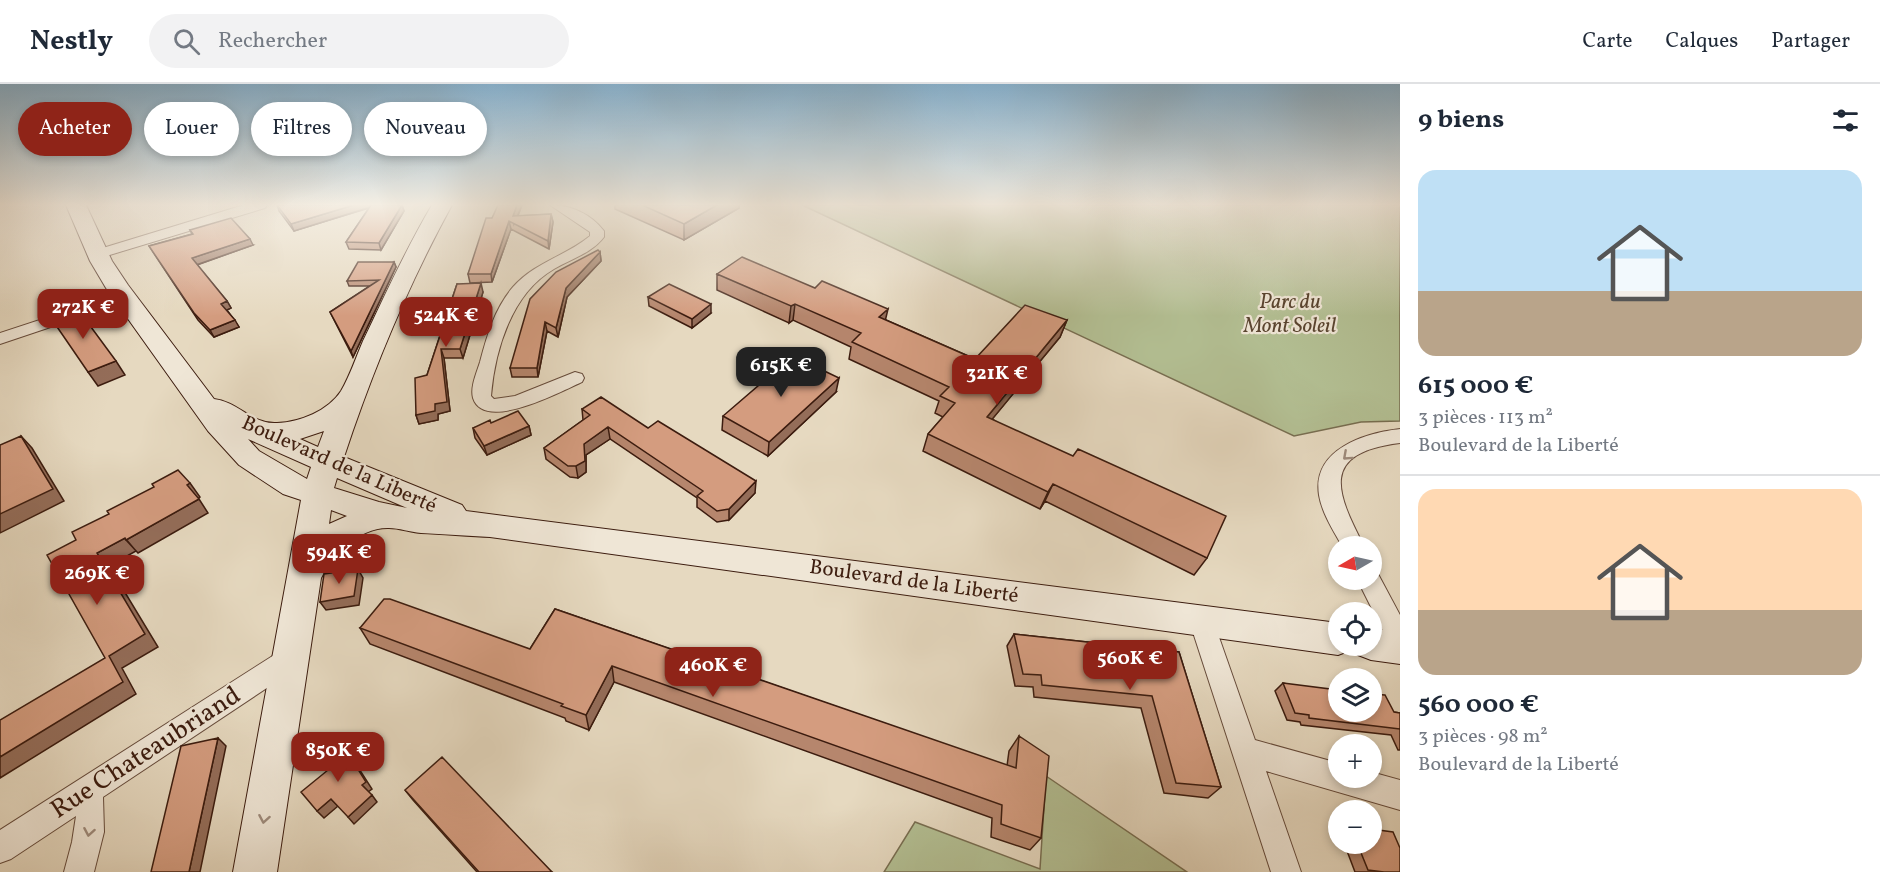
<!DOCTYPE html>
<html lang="fr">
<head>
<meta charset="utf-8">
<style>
	:root { --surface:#fff; --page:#f2f2f3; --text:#1f2937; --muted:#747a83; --line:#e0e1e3; --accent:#8f2418 }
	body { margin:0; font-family:Vollkorn,serif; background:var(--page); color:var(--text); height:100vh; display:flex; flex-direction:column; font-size:22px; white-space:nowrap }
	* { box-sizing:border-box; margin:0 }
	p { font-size:20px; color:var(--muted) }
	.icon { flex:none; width:33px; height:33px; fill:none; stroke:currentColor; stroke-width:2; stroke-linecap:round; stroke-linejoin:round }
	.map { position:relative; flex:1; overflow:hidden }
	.side { display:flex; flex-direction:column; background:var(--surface); width:480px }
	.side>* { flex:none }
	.banner { position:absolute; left:18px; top:18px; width:570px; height:54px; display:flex; gap:12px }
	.needle { width:39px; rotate:261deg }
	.tools { position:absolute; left:1328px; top:452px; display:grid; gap:12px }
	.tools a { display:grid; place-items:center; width:54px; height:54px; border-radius:50%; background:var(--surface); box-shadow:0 3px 9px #0003; font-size:30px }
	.price { position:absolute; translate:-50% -51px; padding:0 14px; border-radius:12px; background:var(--accent); color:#fff; font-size:20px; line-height:39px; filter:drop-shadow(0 2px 3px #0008) }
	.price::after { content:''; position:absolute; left:50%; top:36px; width:18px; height:14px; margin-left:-9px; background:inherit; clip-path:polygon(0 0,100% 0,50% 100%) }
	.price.current { background:#222; color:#fff }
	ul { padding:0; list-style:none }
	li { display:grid; align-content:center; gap:12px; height:318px; padding:0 18px }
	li+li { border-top:2px solid var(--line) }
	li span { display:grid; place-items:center; height:186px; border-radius:18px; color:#555 }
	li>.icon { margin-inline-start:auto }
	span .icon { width:108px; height:108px; fill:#fffc; stroke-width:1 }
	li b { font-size:26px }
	h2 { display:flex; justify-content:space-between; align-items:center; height:72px; padding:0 18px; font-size:26px }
	.tag { padding:0 21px; border-radius:27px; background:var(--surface); box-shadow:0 3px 9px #0003; font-size:21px; line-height:54px }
	.tag.current { background:var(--accent); color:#fff }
	header { display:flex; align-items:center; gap:36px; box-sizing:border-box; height:84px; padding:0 30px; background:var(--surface); border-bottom:2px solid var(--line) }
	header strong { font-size:28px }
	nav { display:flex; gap:33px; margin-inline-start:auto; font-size:21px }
	.search { width:420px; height:54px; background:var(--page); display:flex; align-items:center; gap:15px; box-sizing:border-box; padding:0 21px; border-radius:33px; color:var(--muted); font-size:22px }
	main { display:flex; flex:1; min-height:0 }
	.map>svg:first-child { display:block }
	.green { fill:#b3bf93; stroke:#786e51; stroke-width:1.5 }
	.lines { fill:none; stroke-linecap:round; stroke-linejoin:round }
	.street-casing { stroke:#664b3b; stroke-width:2 }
	.secondary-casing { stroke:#3c1c0f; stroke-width:2 }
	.street { fill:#efe6d6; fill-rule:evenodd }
	.secondary { fill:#efe6d6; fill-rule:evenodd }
	.wall { fill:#b6866d; stroke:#3c1c0f; stroke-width:1.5 }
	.shaded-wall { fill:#946d59; stroke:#3c1c0f; stroke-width:1.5 }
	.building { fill:#d49c7f; stroke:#3c1c0f; stroke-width:1.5 }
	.oneway { stroke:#9e8b7c }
	.labels { text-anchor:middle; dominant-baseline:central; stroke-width:4.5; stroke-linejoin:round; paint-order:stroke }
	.park-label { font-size:21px; font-style:italic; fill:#5a4530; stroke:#efe6d6 }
	.street-label { font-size:21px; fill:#3c1c0f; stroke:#efe6d6 }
	.near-street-label { font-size:26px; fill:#3c1c0f; stroke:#efe6d6 }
</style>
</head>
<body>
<header>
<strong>Nestly</strong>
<div class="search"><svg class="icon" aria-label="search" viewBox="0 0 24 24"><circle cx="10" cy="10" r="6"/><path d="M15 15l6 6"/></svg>Rechercher</div>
<nav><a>Carte</a><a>Calques</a><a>Partager</a></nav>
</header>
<main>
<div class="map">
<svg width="1400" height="788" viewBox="0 0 1400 788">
	<rect width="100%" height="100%" fill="#e6d9c0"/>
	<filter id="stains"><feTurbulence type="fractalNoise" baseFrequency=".00333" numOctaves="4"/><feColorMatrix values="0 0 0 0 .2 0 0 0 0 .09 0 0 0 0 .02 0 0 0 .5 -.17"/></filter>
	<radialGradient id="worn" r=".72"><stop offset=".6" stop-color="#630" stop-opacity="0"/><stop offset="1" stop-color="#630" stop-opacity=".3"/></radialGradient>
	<path class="green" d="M802,121H1400V337L1361,338L1294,352Z
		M1046,692L1187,788H884L915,738L1040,785Z"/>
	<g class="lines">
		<defs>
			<path id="street" d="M244,121H267L265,124L103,173H93L90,170L93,167Z
				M550,121C571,121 591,130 604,147V153C592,169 571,175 554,185C512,209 495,265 491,312L494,315L515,312L575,288L582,290L584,294L582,298C562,307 484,349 473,314C470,303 477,288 480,278C487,251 495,224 513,203C535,178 566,172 590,152V148Z
				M125,208L133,213L131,216L0,260V249Z
				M1400,345V359C1319,369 1336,408 1364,462H1342C1333,446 1322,429 1319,411C1312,365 1365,349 1400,345Z
				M1371,486L1377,488L1400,531V566L1391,563L1357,495H1371Z
				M1201,525L1210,529L1213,536L1255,656L1338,679V693H1371V688L1400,696V726L1266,687L1301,788H1271L1189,536L1192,529Z
				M291,563L300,566L304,574L300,582L103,713L104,748L94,788H64L72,758L76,732L11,775L0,779V746L282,566Z"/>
			<path id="secondary" d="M66,121H86L112,177L128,201L214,315C237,317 253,341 277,339C300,338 328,327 341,307C350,292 356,273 363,257C385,211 406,165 432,121H452C409,199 372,288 344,373L462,421L466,427L1338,539V561H1353L1351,566L1338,571L490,453C467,452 444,450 421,449C410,448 399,444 389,444C359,443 333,471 321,494L277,788H233L301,416L283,410L239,381L208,347L106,204L90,177ZM324,347L318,363L300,355ZM248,355L311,383L307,395L259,367ZM337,394L407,424L379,418L334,404ZM331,426L347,432L329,440Z
				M1371,544L1400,548V580L1371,576L1358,571L1353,561H1371Z"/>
		</defs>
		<use href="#street" class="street-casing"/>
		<use href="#secondary" class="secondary-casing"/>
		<use href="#street" class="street"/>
		<use href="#secondary" class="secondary"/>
	</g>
	<path class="wall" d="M277,121H402L404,127L381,166L349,165L346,158L369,124L294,147L279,127Z
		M522,121L518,132L551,130L553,138L549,165L511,145L492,198L470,199L468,190L492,134Z
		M615,121H739V124L684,156L615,125Z
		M190,146L253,161L197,181L227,217L231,224L227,226L239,243L214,253L198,236L149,162L192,150Z
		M600,168L601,177L567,213L558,253L547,247L538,293H512L510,284Z
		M394,178L396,183L353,273L330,228L370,202H349L347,197Z
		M717,190L886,236L975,275L1067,236L1060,253L992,335L1207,474L1194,491L1045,417L1040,425L923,367L928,350L943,333L935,329L939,317L849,275L851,263L793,236L789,239L717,206Z
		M457,200L483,208L463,274H444L450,327L438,330V336L419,340L416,331L427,291Z
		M648,213L711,229L692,244L649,222Z
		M836,308L768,372L722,346L723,332Z
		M582,325L648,344L755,409L729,436L717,438L697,423V414L610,355L586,371V388L578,394L570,393L546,375L544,364L583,336Z
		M491,339L529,342L531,351L487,371L475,354L473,344Z
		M555,525L1007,682L1009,667L1019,652L1041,754L1030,766L991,753L992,734L614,598L589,646L566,637L565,634L370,560L360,544L530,565Z
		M1014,550L1179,568L1221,703L1208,714L1164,709L1141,624L1034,613L1033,603L1015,602L1007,562Z
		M1283,599L1394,628L1400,629V666H1398L1391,651L1301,641L1300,638L1287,636L1275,607Z
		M405,706L552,788H477L413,716Z
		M1344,759H1371L1400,788H1355Z"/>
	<path class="shaded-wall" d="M354,121H377L294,147L291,140Z
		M402,121L404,127L381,166L379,159Z
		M517,121H522L514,140L513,132Z
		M717,121H739V124L684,156V140Z
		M551,130L553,138L549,165L548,157Z
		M509,137L511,145L492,198L491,190Z
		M250,155L253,161L196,181L192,174Z
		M600,168L601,177L567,213L558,253L556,244L566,204Z
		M394,178L396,183L353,273L351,267Z
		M481,199L483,208L463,274L460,265Z
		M227,217L231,224L225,227L221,220Z
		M711,220V229L692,244V235Z
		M795,220L793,236L789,239L791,222Z
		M888,225L884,242L879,233Z
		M235,236L239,243L214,253L210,246Z
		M1067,236L1060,253L980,350L987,333Z
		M545,238L547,247L538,293L537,284Z
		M441,265L444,274L450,327L438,330V336L419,340L416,331L435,320Z
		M116,277L125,291L98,302L88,288Z
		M839,294L836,308L768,372L769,358Z
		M529,342L531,351L487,371L484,362Z
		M608,343L610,355L586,371V388L578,394L576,382L584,360Z
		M21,352L32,364L64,417L0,449V430Z
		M756,397L755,409L729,436V425Z
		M190,399L200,413L197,415L187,401Z
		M1053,400L1045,417L1040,425L1048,408Z
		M199,415L208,429L138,469L126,456Z
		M125,454L136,467L109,482L158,563L122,584L136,610L0,694V673L109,572L97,469Z
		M358,485L363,494L359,521L326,526L320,518Z
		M612,582L614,598L589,646L586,631Z
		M218,654L226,662L200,788H189Z
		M341,658L347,666L372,705L368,708L362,701Z
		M372,711L377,718L354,740L348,733Z
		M331,715L338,722L324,734L317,727Z"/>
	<path class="building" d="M277,121H354L291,140Z
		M371,121H402L379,159L346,158Z
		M498,121H517L513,132L551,130L548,157L509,137L491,190H468L486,134H492Z
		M642,121H717L684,140Z
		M231,134L250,155L192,174L227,217L221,220L235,236L210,246L194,229L149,162L193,150L190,146Z
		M598,166L600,168L566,204L556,244L545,238L537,284H510L530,215L556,188Z
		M742,173L815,204L822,197L888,225L879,233L975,275L1025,221L1067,236L987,333L1073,372L1078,365L1226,432L1207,474L1053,400L1048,408L928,350L955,319L940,312L949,303L852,258L861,249L795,220L791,222L717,190Z
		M358,178H394L351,267L330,228L379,196L347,197Z
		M481,199L460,265H441L447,318L435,320V327L416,331L415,294L427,291L457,200Z
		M669,200L711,220L692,235L648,213Z
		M77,224L116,277L88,288L51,234Z
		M793,272L839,294L769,358L723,332Z
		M601,313L648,344L658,337L756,397L729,425L717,427L697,412L703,407L608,343L584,360L585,377L576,382H568L544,364L590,331L582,325Z
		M518,327L529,342L484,362L473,344L490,336L491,339Z
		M21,352L53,405L0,430V361Z
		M178,386L190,399L187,401L199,415L126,456L125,454L97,469L145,550L109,572L123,598L0,673V636L105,574L47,471L76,456L72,448L109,430L107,427L154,403L152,400Z
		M358,485L354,512L320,518L324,490Z
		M384,515H390L530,565L555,525L1016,684L1019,652L1049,672L1041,754L1001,740L1002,721L612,582L586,631L561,622L563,620L360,544Z
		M1014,550L1179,568L1221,703L1176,699L1152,612L1042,601L1041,591L1023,590Z
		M1283,599L1338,606V627H1371V610L1385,611L1394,628L1400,629V645L1309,634V631L1295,629Z
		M218,654L189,788H151L181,662Z
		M341,658L366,698L362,701L372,711L348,733L331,715L317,727L301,708L328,686L320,677Z
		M442,673L552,788H479L405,706Z
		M1371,745L1393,748L1400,764V788H1384L1368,786L1357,759H1371Z"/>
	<defs><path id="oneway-chevron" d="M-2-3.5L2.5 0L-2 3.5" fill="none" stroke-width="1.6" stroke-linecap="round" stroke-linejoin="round" transform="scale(1.5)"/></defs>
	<g class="oneway">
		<use href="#oneway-chevron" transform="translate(1347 372) rotate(138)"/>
		<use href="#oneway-chevron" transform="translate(264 735) rotate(100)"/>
		<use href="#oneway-chevron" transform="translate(89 748) rotate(100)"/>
	</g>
	<linearGradient id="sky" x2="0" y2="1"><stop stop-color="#88b6d6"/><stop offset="0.52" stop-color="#f4eee3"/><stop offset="1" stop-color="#f4eee3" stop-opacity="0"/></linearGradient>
	<rect width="1400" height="232" fill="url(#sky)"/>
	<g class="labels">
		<g class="park-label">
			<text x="1290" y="218">Parc du<tspan x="1290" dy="24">Mont Soleil</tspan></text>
		</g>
		<g class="street-label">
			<text transform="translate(339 381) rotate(24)">Boulevard de la Liberté</text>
			<text transform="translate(914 498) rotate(8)">Boulevard de la Liberté</text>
		</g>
		<g class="near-street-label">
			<text transform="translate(146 669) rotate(-33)">Rue Chateaubriand</text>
		</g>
	</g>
	<rect width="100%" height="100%" filter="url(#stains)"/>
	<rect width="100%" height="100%" fill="url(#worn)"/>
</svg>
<div class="tools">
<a><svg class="needle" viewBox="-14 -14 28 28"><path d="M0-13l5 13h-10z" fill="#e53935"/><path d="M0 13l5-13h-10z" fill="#747a83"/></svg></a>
<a><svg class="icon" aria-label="locate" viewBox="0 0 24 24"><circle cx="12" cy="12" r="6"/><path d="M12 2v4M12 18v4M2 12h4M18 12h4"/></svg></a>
<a><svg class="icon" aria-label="layers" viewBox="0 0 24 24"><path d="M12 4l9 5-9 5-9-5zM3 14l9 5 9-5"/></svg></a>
<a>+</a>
<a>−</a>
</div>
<b class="price" style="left:83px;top:256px">272K €</b>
<b class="price" style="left:446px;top:264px">524K €</b>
<b class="price current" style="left:781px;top:314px">615K €</b>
<b class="price" style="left:997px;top:322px">321K €</b>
<b class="price" style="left:339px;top:501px">594K €</b>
<b class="price" style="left:97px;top:522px">269K €</b>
<b class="price" style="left:1130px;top:607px">560K €</b>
<b class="price" style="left:713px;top:614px">460K €</b>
<b class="price" style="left:338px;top:699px">850K €</b>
<div class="banner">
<a class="tag current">Acheter</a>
<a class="tag">Louer</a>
<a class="tag">Filtres</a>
<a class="tag">Nouveau</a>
</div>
</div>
<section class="side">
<h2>9 biens<svg class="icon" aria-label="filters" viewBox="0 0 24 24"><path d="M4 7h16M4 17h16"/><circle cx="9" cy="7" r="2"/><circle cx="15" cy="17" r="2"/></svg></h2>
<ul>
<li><span style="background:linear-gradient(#bfe0f5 65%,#b9a48a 0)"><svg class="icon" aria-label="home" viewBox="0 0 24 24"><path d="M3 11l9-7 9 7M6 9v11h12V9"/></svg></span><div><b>615 000 €</b><p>3 pièces · 113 m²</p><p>Boulevard de la Liberté</p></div></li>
<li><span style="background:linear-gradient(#ffd9b3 65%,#b9a48a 0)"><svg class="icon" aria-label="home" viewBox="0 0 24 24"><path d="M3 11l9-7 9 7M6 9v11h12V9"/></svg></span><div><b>560 000 €</b><p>3 pièces · 98 m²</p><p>Boulevard de la Liberté</p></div></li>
</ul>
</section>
</main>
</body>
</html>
